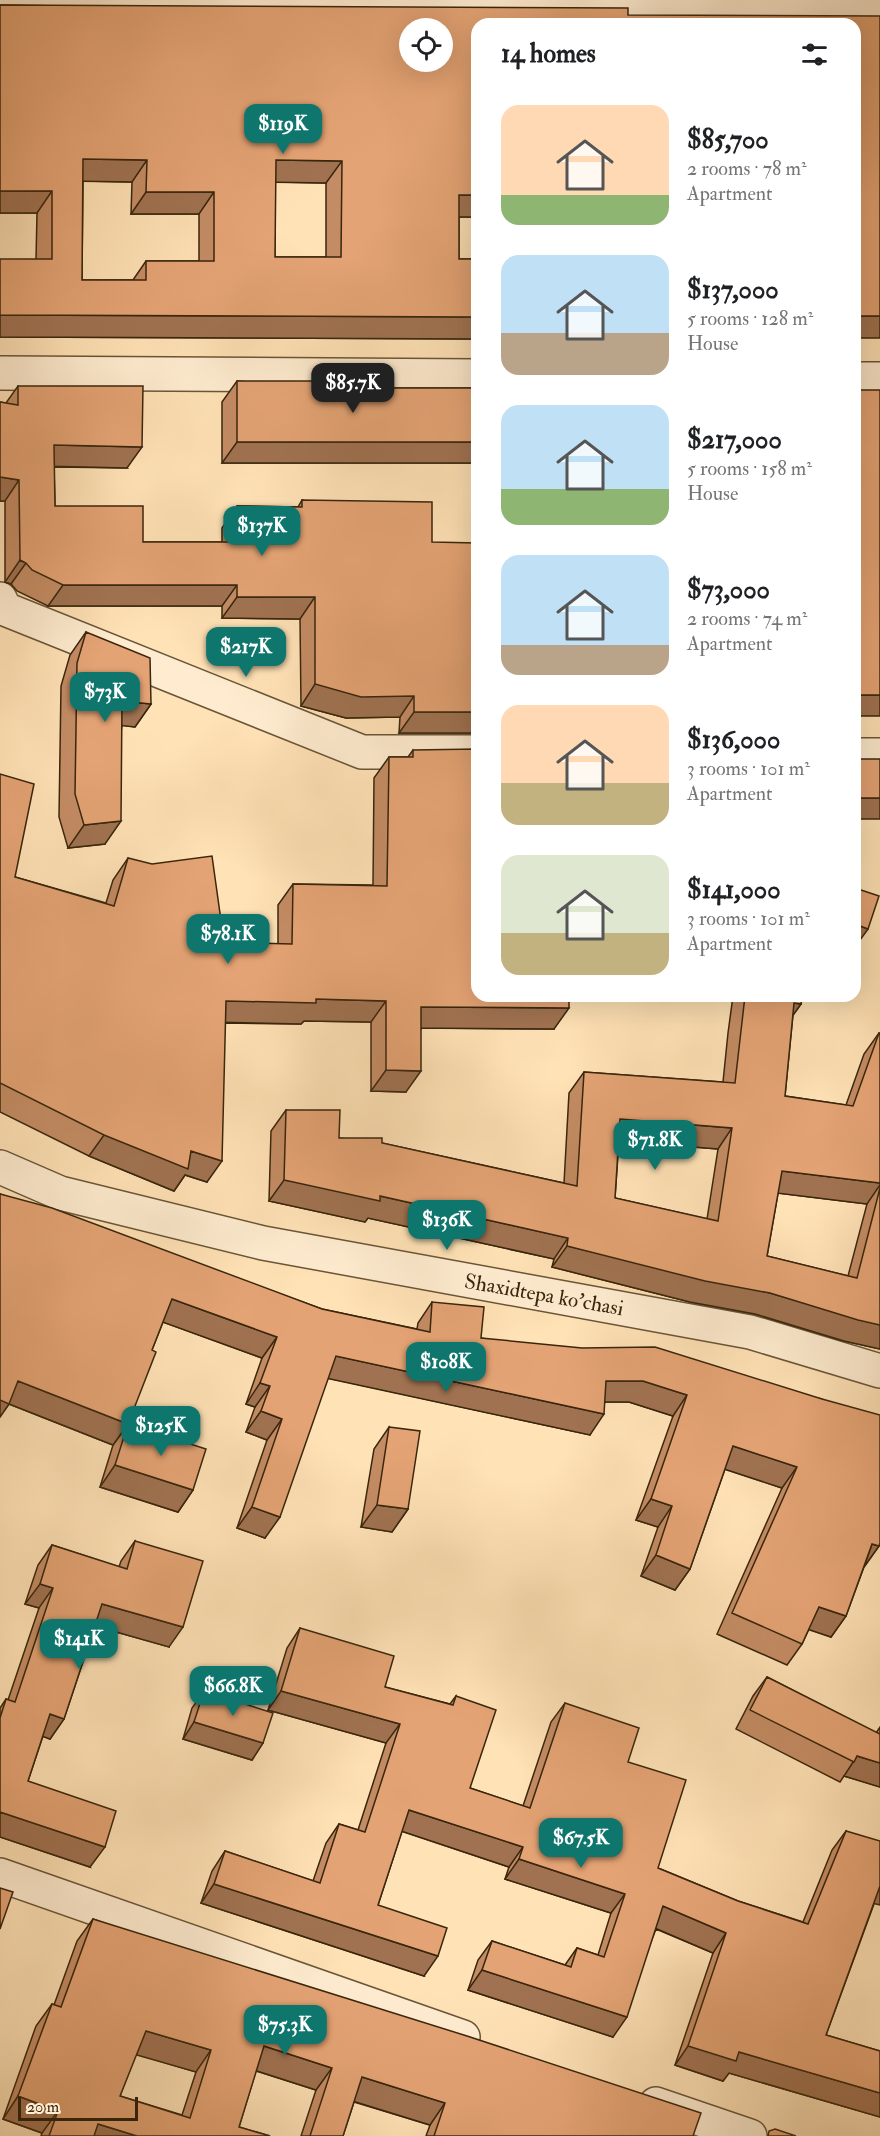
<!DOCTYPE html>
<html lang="en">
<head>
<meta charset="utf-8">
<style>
	:root { --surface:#fff; --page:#f6f6f6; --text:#202124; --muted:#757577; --accent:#0f766e }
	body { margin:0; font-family:"IM FELL Double Pica",serif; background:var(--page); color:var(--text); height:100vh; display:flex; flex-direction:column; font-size:22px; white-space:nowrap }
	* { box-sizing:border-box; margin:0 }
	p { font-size:20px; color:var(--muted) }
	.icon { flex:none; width:33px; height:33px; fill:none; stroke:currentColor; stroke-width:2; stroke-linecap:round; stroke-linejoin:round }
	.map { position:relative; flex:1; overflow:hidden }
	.sheet { position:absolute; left:471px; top:18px; width:390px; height:984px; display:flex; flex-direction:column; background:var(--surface); border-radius:18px; box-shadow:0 6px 24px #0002 }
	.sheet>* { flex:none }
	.controls { position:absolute; left:399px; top:18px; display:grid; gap:12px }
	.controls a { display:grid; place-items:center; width:54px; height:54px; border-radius:50%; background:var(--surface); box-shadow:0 6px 24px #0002; font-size:30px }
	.scale { position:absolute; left:18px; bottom:15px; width:120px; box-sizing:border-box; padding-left:6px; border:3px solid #39260d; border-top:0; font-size:16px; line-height:21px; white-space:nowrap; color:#39260d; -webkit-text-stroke:4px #ffecd0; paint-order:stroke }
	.price { position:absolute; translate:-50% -51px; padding:0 14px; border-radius:12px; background:var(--accent); color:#fff; font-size:20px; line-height:39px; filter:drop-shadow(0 2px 3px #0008) }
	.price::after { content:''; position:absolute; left:50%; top:36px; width:18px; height:14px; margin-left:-9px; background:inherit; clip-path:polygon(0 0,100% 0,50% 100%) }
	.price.current { background:#222; color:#fff }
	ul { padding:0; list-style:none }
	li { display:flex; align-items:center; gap:18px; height:150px; padding:0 30px }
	li span { display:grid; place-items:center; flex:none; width:168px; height:120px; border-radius:18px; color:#555 }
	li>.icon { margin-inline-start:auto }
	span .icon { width:72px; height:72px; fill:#fffc; stroke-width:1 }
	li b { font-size:26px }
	h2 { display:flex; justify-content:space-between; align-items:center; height:72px; padding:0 30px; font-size:26px }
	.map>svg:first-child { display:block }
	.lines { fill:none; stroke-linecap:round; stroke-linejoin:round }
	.minor-casing { stroke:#6a5537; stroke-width:36 }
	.minor { stroke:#ffecd0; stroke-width:33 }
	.wall { fill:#c48c64; stroke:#39260d; stroke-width:1.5; fill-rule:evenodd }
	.shaded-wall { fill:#a07251; stroke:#39260d; stroke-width:1.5 }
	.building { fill:#e4a374; stroke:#39260d; stroke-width:1.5; fill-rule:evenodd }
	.labels { text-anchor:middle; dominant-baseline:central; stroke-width:6; stroke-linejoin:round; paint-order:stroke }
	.street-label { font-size:21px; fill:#39260d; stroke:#ffecd0 }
</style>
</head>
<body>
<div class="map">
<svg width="880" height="2136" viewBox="0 0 880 2136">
	<rect width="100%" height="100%" fill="#ffe2b6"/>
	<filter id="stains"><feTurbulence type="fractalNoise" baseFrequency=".00333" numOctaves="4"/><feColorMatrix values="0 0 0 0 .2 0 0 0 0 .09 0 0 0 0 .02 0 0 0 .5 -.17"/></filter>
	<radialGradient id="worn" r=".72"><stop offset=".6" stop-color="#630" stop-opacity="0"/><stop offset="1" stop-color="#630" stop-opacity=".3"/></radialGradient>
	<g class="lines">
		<defs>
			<path id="minor" d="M0,4L880,8
				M0,373L477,376
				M855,379H880
				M0,599L5,609L362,752H477
				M855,755H880
				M0,1167L60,1193L263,1243L750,1332L880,1371
				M0,1875L463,2037
				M656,2104L750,2136"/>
		</defs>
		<use href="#minor" class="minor-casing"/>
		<use href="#minor" class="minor"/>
	</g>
	<path class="wall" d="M0,5L628,15L477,24V217H459V259H477V339L0,337L36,259L37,213H0ZM83,181L132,182L131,214H199V261H146L133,280H82ZM275,182L326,183V257H275Z
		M237,381L329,388H477V463H222V402Z
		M18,386L127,468L54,467L55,506L143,542H222V528L237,506L298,507L302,500L432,542L477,733H399L400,717L346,718L301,706L300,619L222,618V606H48L17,591L11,584L5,582V501H0V402L6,403Z
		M86,632L151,704L135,727L122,725L105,844L68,848L59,817L61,686L70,655Z
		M413,750L554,1029L421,1028L406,1092L371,1091V1022L304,1021L301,1024L225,1023L207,1182L185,1175L174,1191L89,1156L0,1112V774L15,877L106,903L113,880L128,858L224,942L278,944V905L293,884L373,885L374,778L389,757H408Z
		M733,996H802L801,1004L793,1015L785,1096L846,1105L864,1054L879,1033H880V1349L844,1341L755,1314L690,1302L552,1267L554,1259L368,1218L365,1222L269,1201L271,1131L286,1110L339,1138L382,1143L564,1183L569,1093L584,1072L723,1082L728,1033ZM619,1141L718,1149L707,1219L615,1198ZM778,1193L867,1204L848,1276L767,1256Z
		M0,1194L322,1309L417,1329L418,1323L432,1302L481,1338L822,1399L879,1546L864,1567L846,1616L831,1637L809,1629L802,1644L787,1665L717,1634L782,1488L725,1469L690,1569L675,1590L641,1576L658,1527L636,1520L673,1416L629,1402H605L590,1435L328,1378L265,1538L237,1528L267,1440L246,1432L255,1407L246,1404L262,1358L163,1322L152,1350L128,1424L113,1445L9,1404L0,1417Z
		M128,1424L193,1490L178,1512L100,1487L113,1445Z
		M389,1427L408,1509L392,1532L361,1527L374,1449Z
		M135,1541L169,1647L95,1626L64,1719L50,1739L43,1736L28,1781L90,1867L0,1837V1708L6,1699L8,1700L39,1608L25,1604L38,1565L52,1545L119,1567L121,1561Z
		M300,1628L385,1687L450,1704L456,1696L470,1788L523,1806L551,1722L565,1703L628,1762L658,1868L738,1901L803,1922L832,1850L846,1831L874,1904L826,2035L880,2051V2117L729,2073L723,2081L675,2065L713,1953L656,1929L613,2037L468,1990L478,1960L492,1941L565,1965L577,1948L598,1955L611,1913L505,1879L509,1867L402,1831L378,1905L424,1976L201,1903L212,1871L225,1851L313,1881L326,1843L339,1824L358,1830L386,1743L268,1710L287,1648Z
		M767,1677L876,1733L880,1727V1787L844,1776L840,1782L736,1729L753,1696Z
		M204,1691L263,1743L252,1760L183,1739L192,1708Z
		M93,1919L693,2136H426L430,2125L354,2102L343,2136H301L316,2090L256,2071L239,2127L270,2136H41L42,2133L3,2119L36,2026L52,2004L54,2005L77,1941ZM136,2054L196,2072L182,2115L120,2096Z"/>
	<path class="shaded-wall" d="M83,159L147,160L132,182L67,181Z
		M276,160L342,161L326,183L260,182Z
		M0,191H52L37,213H0Z
		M146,192H214L199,214H131Z
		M459,195H477V217H444Z
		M0,315L477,317V339L0,337Z
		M855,316H880V338H855Z
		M237,442H477V463H222Z
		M54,445L142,447L127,468L39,466Z
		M0,477L19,480L5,501H0Z
		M20,560L26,563L11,584L5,582Z
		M63,585H237L222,606H48Z
		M237,597H315L300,619L222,618Z
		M315,684L414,696L400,717L346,718L301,706Z
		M855,695H880V716H855Z
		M122,701L151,704L135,727L106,724Z
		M414,712H477V733H399Z
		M855,798H880V819H855Z
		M121,821L105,844L68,848L84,825Z
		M855,924L868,929L855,947Z
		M316,999L386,1001L371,1022L304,1021L301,1024L211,1022L226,1001Z
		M794,1003L801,1004L786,1025Z
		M421,1007L569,1008L554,1029L406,1028Z
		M386,1070L421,1071L406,1092L371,1091Z
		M620,1119L732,1128L718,1149L606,1140Z
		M104,1135L191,1151L222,1161L207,1182L185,1175L174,1191L89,1156Z
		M782,1171L880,1183V1185L867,1204L768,1192Z
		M284,1180L380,1196L568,1238L554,1259L368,1218L365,1222L269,1201Z
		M567,1246L770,1293L880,1325V1349L844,1341L755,1314L690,1302L552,1267Z
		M172,1299L277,1337L262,1358L157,1320Z
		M336,1356L604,1414L590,1435L321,1377Z
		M18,1381L128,1424L113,1445L9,1404L0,1417V1400Z
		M606,1381H643L687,1395L673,1416L629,1402H592Z
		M260,1383L270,1386L255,1407L246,1404Z
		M261,1411L282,1419L267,1440L246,1432Z
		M733,1446L797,1467L782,1488L718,1467Z
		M115,1465L193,1490L178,1512L100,1487Z
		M651,1499L672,1506L658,1527L636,1520Z
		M377,1505L408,1509L392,1532L361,1527Z
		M252,1507L280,1517L265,1538L237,1528Z
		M872,1544L879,1546L864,1567Z
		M656,1555L690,1569L675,1590L641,1576Z
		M40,1584L53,1588L39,1608L25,1604Z
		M102,1604L183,1627L169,1647L88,1624Z
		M819,1607L846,1616L831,1637L804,1628Z
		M281,1691L400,1724L386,1743L268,1710Z
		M50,1714L64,1719L50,1739L36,1734Z
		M194,1722L263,1743L252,1760L183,1739Z
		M857,1756L880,1763V1787L844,1776Z
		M409,1810L523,1847L509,1867L395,1829Z
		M0,1812L105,1847L90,1867L0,1837Z
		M519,1859L625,1894L611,1913L505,1879Z
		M214,1884L438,1956L424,1976L201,1903Z
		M880,1884V1905L868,1902Z
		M663,1906L726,1933L713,1953L650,1926Z
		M482,1970L627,2017L613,2037L468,1990Z
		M146,2031L211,2050L196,2072L130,2053Z
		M264,2046L332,2068L316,2090L248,2068Z
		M688,2046L739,2052L880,2093V2117L729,2073L723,2081L675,2065Z
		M362,2077L445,2103L430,2125L346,2099Z
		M18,2096L58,2111L42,2133L3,2119Z
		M98,2124L137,2136H89Z"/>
	<path class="building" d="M0,5L628,8V15L880,16V316H855V24H477V195H459V259H477V317L0,315V259H52V191H0ZM410,28H442V62H410ZM83,159L147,160L146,192H214V261H146V280H82ZM276,160L342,161L341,257H275Z
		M237,381H329V388H477V442H237Z
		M18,386H143L142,447L54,445L55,506H143V542H237V506L302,507V500L432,502V542L477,543V712H414V696L361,697L315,684V597H237V585H63L32,570L26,563L20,560L19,480L0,477V402L18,405Z
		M855,390H880V695H855Z
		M86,632L150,658L151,704L122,701L121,821L84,825L75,794L77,663Z
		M477,749V996H569V1008L421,1007V1071L386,1070V1001L316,999V1003L226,1001L222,1161L191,1151L188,1169L104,1135L0,1083V774L34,784L15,877L114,906L128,858L152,864L212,856L224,942L292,944L293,884L387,886L389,757H413V750Z
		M855,759H880V798H855Z
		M855,888L879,896L868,929L855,924Z
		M745,996H802L801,1004L794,1003L785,1096L853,1106L879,1033H880V1183L782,1171L767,1256L857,1278L880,1188V1325L858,1320L770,1293L705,1281L567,1246L568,1238L380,1196V1201L284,1180L286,1110H340L339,1138H382V1143L577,1186L584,1072L735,1083ZM620,1119L732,1128L718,1221L615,1198Z
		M0,1194L52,1208L322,1309L430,1332L432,1302L484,1307L481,1338L582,1348L655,1347L822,1399L880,1415V1543L879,1546L872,1544L846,1616L819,1607L802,1644L732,1613L797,1467L733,1446L690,1569L656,1555L672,1506L651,1499L687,1395L643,1381H606L604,1414L336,1356L280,1517L252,1507L282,1419L261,1411L270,1386L260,1383L277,1337L172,1299L152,1350L156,1352L128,1424L18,1381L9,1404L0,1400Z
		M128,1424L206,1449L193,1490L115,1465Z
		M389,1427L420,1431L408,1509L377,1505Z
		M135,1541L203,1561L183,1627L102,1604L64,1719L50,1714L28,1781L116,1811L105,1847L0,1812V1718L6,1699L15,1702L53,1588L40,1584L52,1545L127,1569Z
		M300,1628L394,1656L385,1687L453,1705L456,1696L496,1710L470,1788L530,1808L565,1703L639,1728L628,1762L686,1780L658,1868L738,1901L808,1924L846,1831L880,1841V1886L826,2035L880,2051V2093L739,2052L736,2061L688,2046L726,1933L663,1906L627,2017L482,1970L492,1941L571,1967L577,1948L604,1957L625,1894L519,1859L523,1847L409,1810L378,1905L447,1928L438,1956L214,1884L225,1851L320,1883L339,1824L365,1832L400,1724L281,1691Z
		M767,1677L880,1734V1763L857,1756L854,1762L750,1710Z
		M204,1691L273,1713L263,1743L194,1722Z
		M0,1888L13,1892L0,1929Z
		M93,1919L467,2036L701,2113L693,2136H434L445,2103L362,2077L343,2136H310L332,2068L264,2046L239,2127L270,2136H137L98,2124L94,2136H49L58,2111L18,2096L52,2004L61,2007ZM146,2031L211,2050L190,2118L120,2096Z
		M775,2129L796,2136H768L769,2131Z"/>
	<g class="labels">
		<g class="street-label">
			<text transform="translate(544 1295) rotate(10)">Shaxidtepa ko'chasi</text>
		</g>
	</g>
	<rect width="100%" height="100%" filter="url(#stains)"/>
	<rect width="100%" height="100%" fill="url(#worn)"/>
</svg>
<div class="controls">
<a><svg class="icon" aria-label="locate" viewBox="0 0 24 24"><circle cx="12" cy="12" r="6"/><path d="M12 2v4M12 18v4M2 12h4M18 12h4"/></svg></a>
</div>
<div class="scale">20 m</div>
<b class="price" style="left:283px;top:155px">$119K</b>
<b class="price current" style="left:353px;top:414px">$85.7K</b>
<b class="price" style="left:262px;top:557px">$137K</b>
<b class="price" style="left:246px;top:678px">$217K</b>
<b class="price" style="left:105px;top:723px">$73K</b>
<b class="price" style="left:228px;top:965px">$78.1K</b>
<b class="price" style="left:655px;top:1171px">$71.8K</b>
<b class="price" style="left:447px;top:1251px">$136K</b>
<b class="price" style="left:446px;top:1393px">$108K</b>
<b class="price" style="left:161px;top:1457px">$125K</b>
<b class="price" style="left:79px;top:1670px">$141K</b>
<b class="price" style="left:233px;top:1717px">$66.8K</b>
<b class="price" style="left:581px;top:1869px">$67.5K</b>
<b class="price" style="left:285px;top:2056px">$75.3K</b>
<section class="sheet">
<h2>14 homes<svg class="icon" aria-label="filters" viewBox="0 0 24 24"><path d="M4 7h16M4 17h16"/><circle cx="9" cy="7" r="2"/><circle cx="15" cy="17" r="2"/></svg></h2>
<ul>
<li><span style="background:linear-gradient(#ffd9b3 75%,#8fb573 0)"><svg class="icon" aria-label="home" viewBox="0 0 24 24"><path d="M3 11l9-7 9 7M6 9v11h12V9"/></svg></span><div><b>$85,700</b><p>2 rooms · 78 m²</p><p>Apartment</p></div></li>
<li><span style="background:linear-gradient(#bfe0f5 65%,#b9a48a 0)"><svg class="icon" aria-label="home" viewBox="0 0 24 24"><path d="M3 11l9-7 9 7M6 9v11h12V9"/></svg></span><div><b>$137,000</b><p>5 rooms · 128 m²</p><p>House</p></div></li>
<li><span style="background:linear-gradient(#bfe0f5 70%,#8fb573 0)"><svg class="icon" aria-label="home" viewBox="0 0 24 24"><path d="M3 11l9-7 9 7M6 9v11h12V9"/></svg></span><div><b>$217,000</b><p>5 rooms · 158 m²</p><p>House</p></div></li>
<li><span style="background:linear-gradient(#bfe0f5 75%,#b9a48a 0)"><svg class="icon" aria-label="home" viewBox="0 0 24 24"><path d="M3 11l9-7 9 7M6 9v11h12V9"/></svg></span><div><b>$73,000</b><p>2 rooms · 74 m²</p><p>Apartment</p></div></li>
<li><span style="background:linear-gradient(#ffd9b3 65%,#c2b280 0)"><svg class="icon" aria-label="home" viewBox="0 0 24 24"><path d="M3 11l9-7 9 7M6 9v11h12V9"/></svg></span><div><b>$136,000</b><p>3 rooms · 101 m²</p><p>Apartment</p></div></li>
<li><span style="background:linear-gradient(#dfe7d0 65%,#c2b280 0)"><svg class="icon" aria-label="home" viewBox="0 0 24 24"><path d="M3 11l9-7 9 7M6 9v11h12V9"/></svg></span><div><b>$141,000</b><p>3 rooms · 101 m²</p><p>Apartment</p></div></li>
</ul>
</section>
</div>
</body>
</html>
